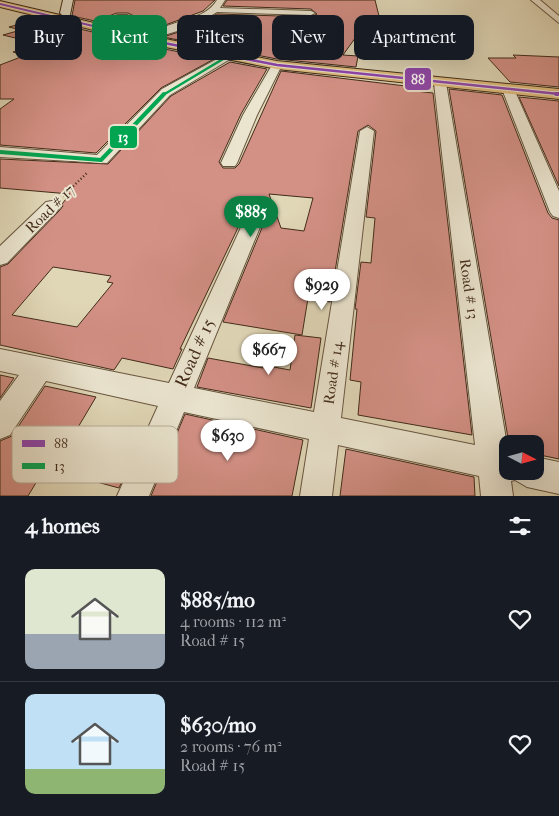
<!DOCTYPE html>
<html lang="en">
<head>
<meta charset="utf-8">
<style>
	:root { --surface:#171b24; --page:#242831; --text:#f1f3f6; --muted:#9ea1a6; --line:#363941; --accent:#0b8043 }
	body { margin:0; font-family:"IM FELL French Canon",serif; background:var(--page); color:var(--text); height:100vh; display:flex; flex-direction:column; font-size:19px; white-space:nowrap }
	* { box-sizing:border-box; margin:0 }
	p { font-size:16px; color:var(--muted) }
	.icon { flex:none; width:28px; height:28px; fill:none; stroke:currentColor; stroke-width:2; stroke-linecap:round; stroke-linejoin:round }
	.map { position:relative; height:496px; overflow:hidden }
	.drawer { display:flex; flex-direction:column; background:var(--surface); flex:1 }
	.drawer>* { flex:none }
	.guide { position:absolute; left:15px; top:15px; width:530px; height:45px; display:flex; gap:10px }
	.needle { width:32px; rotate:96deg }
	.buttons { position:absolute; left:499px; top:435px; display:grid; gap:10px }
	.buttons a { display:grid; place-items:center; width:45px; height:45px; border-radius:10px; background:var(--surface); box-shadow:0 5px 20px #0002; font-size:25px }
	.price { position:absolute; translate:-50% -42px; padding:0 11px; border-radius:18px; background:#fff; color:#222; font-size:16px; line-height:32px; filter:drop-shadow(0 1px 2px #0008) }
	.price::after { content:''; position:absolute; left:50%; top:30px; width:15px; height:11px; margin-left:-8px; background:inherit; clip-path:polygon(0 0,100% 0,50% 100%) }
	.price.active { background:var(--accent); color:#fff }
	ul { padding:0; list-style:none }
	li { display:flex; align-items:center; gap:15px; height:125px; padding:0 25px }
	li+li { border-top:1px solid var(--line) }
	li span { display:grid; place-items:center; flex:none; width:140px; height:100px; border-radius:10px; color:#555 }
	li>.icon { margin-inline-start:auto }
	span .icon { width:60px; height:60px; fill:#fffc; stroke-width:1 }
	li b { font-size:21px }
	h2 { display:flex; justify-content:space-between; align-items:center; height:60px; padding:0 25px; font-size:21px }
	.chip { padding:0 18px; border-radius:10px; background:var(--surface); box-shadow:0 5px 20px #0002; font-size:18px; line-height:45px }
	.chip.active { background:var(--accent); color:#fff }
	.map>svg:first-child { display:block }
	.building { fill:#d39085; stroke:#412b19; fill-rule:evenodd }
	.lines { fill:none; stroke-linecap:round; stroke-linejoin:round }
	.lane-casing { stroke:#695640; stroke-width:2 }
	.street-casing { stroke:#695640; stroke-width:2 }
	.secondary-casing { stroke:#412b19; stroke-width:2 }
	.primary-casing { stroke:#412b19; stroke-width:2 }
	.path { stroke:#412b19; stroke-width:2.5; stroke-dasharray:1 2.5; stroke-linecap:butt }
	.lane { fill:#ebe5d0; fill-rule:evenodd }
	.street { fill:#ebe5d0; fill-rule:evenodd }
	.secondary { fill:#ebe5d0; fill-rule:evenodd }
	.primary { fill:#e0bc7c; fill-rule:evenodd }
	.bus-1-far2-casing { stroke:#ebe5d0; stroke-width:4 }
	.bus-1-far1-casing { stroke:#ebe5d0; stroke-width:4.5 }
	.bus-1-casing { stroke:#ebe5d0; stroke-width:6 }
	.bus-2-far1-casing { stroke:#ebe5d0; stroke-width:4.5 }
	.bus-2-casing { stroke:#ebe5d0; stroke-width:6 }
	.bus-1-far2 { stroke:#8e44ad; stroke-width:2 }
	.bus-1-far1 { stroke:#8e44ad; stroke-width:2.5 }
	.bus-1 { stroke:#8e44ad; stroke-width:4 }
	.bus-2-far1 { stroke:#00a651; stroke-width:2.5 }
	.bus-2 { stroke:#00a651; stroke-width:4 }
	.labels { text-anchor:middle; dominant-baseline:central; stroke-width:4; stroke-linejoin:round; paint-order:stroke }
	.street-label { font-size:15px; fill:#412b19; stroke:#ebe5d0 }
	.near-street-label { font-size:18px; fill:#412b19; stroke:#ebe5d0 }
	.key { fill:#ebe5d0; stroke:#b8ad99; stroke-width:1 }
	.key-label { font-size:14px; fill:#412b19 }
	.line-badge { stroke:#ebe5d0; stroke-width:2 }
	.badge-label { font-size:14px; text-anchor:middle; font-weight:bold; fill:#fff }
</style>
</head>
<body>
<div class="map">
<svg width="559" height="496" viewBox="0 0 559 496">
	<rect width="100%" height="100%" fill="#e0d7b7"/>
	<filter id="stains"><feTurbulence type="fractalNoise" baseFrequency=".004" numOctaves="4"/><feColorMatrix values="0 0 0 0 .2 0 0 0 0 .09 0 0 0 0 .02 0 0 0 .5 -.17"/></filter>
	<radialGradient id="worn" r=".72"><stop offset=".6" stop-color="#630" stop-opacity="0"/><stop offset="1" stop-color="#630" stop-opacity=".3"/></radialGradient>
	<path class="building" d="M75,0H215L203,11L160,27L151,34L128,29L140,19L128,13H117L95,21L72,16Z
		M227,0H375L379,16H371L343,55L358,56L356,67L277,59L163,37L185,30L217,14L311,17L317,14L311,9L223,6Z
		M39,19L150,46L214,59L161,88L96,153L0,145V109L14,99H0V65L26,55L13,52L36,43L3,35L21,30L9,27Z
		M118,19L128,20L123,25V28L103,23Z
		M513,55L559,57V87L510,82L488,58H516Z
		M230,62L267,69L241,114L219,162L223,168H235L239,164L281,71L414,87L415,91L433,93L472,435L358,415L361,382L350,380L357,309H355L361,262L371,263L375,218L366,217L376,131L368,125L358,131L330,302L308,298L302,335L223,322L269,211L264,204H252L247,209L180,349H182L173,369L122,358L114,370L0,345V267L8,264L59,211L63,206L62,204L70,194L0,188V159L108,164L171,96ZM269,194L313,198L304,231L281,228ZM53,267L111,276L107,282L113,283L77,327L12,315Z
		M449,89L502,95L548,213L552,218L559,220V459L535,454V444H509Z
		M519,97L559,101V186Z
		M295,335L321,338L311,408L197,387L208,358L263,368V365L290,370Z
		M0,375L14,378L0,398Z
		M45,386L96,397L74,434L136,450L119,488L49,469L44,478L40,476L28,496H0V441L12,436Z
		M185,414L303,440L292,496H151Z
		M346,449L474,477L475,496H340Z"/>
	<g class="lines">
		<defs>
			<path id="lane" d="M118,15H127L138,19L126,28L124,26L133,19L118,17L99,22L97,21Z"/>
			<path id="street" d="M217,0H225L220,8L311,11L315,13L311,15L217,12C206,19 162,41 153,34C172,18 203,23 217,0Z
				M531,0H540L559,16V23Z
				M228,53L233,56L232,58L170,95L107,163L0,157V147L97,155L162,89Z
				M277,62L282,65L257,115L237,163L235,166H223L221,163L243,115L272,65Z
				M440,79L446,83L508,451V471H535V457L559,462V494L527,487L515,480L511,481L513,496H481L479,476L338,445L332,496H300L309,439L184,412L149,496H117L158,406L46,381L10,435L0,439V401L19,375L0,371V349L169,383L249,210L252,206H264L267,210L194,388L314,412L360,131L367,127L374,131L341,418L475,445L434,83Z
				M508,85L514,89L559,191V218L553,216L550,212L502,89Z
				M52,201L58,202L61,206L58,210L7,263L0,265V246L46,202Z"/>
			<path id="secondary" d="M63,0H73L70,15H62L60,13Z"/>
			<path id="primary" d="M0,1L150,36L277,61L559,89V99L277,69L150,44L0,7Z"/>
		</defs>
		<use href="#lane" class="lane-casing"/>
		<use href="#street" class="street-casing"/>
		<use href="#secondary" class="secondary-casing"/>
		<use href="#primary" class="primary-casing"/>
		<path class="path" d="M63,196L87,173"/>
		<use href="#lane" class="lane"/>
		<use href="#street" class="street"/>
		<use href="#secondary" class="secondary"/>
		<use href="#primary" class="primary"/>
		<defs>
			<path id="bus-1-far2" d="M0,4L161,42"/>
			<path id="bus-1-far1" d="M154,41L277,65L559,94"/>
			<path id="bus-1" d="M556,94H559"/>
			<path id="bus-2-far1" d="M163,95L228,56"/>
			<path id="bus-2" d="M0,152L101,160L164,94"/>
		</defs>
		<use href="#bus-1-far2" class="bus-1-far2-casing"/>
		<use href="#bus-1-far1" class="bus-1-far1-casing"/>
		<use href="#bus-1" class="bus-1-casing"/>
		<use href="#bus-2-far1" class="bus-2-far1-casing"/>
		<use href="#bus-2" class="bus-2-casing"/>
		<use href="#bus-1-far2" class="bus-1-far2"/>
		<use href="#bus-1-far1" class="bus-1-far1"/>
		<use href="#bus-1" class="bus-1"/>
		<use href="#bus-2-far1" class="bus-2-far1"/>
		<use href="#bus-2" class="bus-2"/>
	</g>
	<g class="labels">
		<g class="street-label">
			<text transform="translate(50 209) rotate(-44)">Road # 17</text>
			<text transform="translate(469 289) rotate(82)">Road # 13</text>
			<text transform="translate(333 373) rotate(-82)">Road # 14</text>
		</g>
		<g class="near-street-label">
			<text transform="translate(195 353) rotate(-66)">Road # 15</text>
		</g>
	</g>
	<rect x="12" y="426" width="166" height="57" rx="8" class="key"/>
	<rect x="22" y="440" width="23" height="7" fill="#8e44ad"/>
	<rect x="22" y="463" width="23" height="6" fill="#00a651"/>
	<g class="key-label">
		<text x="54" y="448">88</text>
		<text x="54" y="471">13</text>
	</g>
	<g class="line-badge">
		<rect x="404" y="67" width="28" height="24" rx="5" fill="#8e44ad"/>
		<rect x="109" y="125" width="29" height="24" rx="5" fill="#00a651"/>
	</g>
	<g class="badge-label">
		<text x="418" y="84">88</text>
		<text x="123" y="142">13</text>
	</g>
	<rect width="100%" height="100%" filter="url(#stains)"/>
	<rect width="100%" height="100%" fill="url(#worn)"/>
</svg>
<div class="buttons">
<a><svg class="needle" viewBox="-14 -14 28 28"><path d="M0-13l5 13h-10z" fill="#e53935"/><path d="M0 13l5-13h-10z" fill="#9ea1a6"/></svg></a>
</div>
<b class="price active" style="left:251px;top:238px">$885</b>
<b class="price" style="left:322px;top:311px">$929</b>
<b class="price" style="left:269px;top:376px">$667</b>
<b class="price" style="left:228px;top:462px">$630</b>
<div class="guide">
<a class="chip">Buy</a>
<a class="chip active">Rent</a>
<a class="chip">Filters</a>
<a class="chip">New</a>
<a class="chip">Apartment</a>
</div>
</div>
<section class="drawer">
<h2>4 homes<svg class="icon" aria-label="filters" viewBox="0 0 24 24"><path d="M4 7h16M4 17h16"/><circle cx="9" cy="7" r="2"/><circle cx="15" cy="17" r="2"/></svg></h2>
<ul>
<li><span style="background:linear-gradient(#dfe7d0 65%,#9aa5b1 0)"><svg class="icon" aria-label="home" viewBox="0 0 24 24"><path d="M3 11l9-7 9 7M6 9v11h12V9"/></svg></span><div><b>$885/mo</b><p>4 rooms · 112 m²</p><p>Road # 15</p></div><svg class="icon" aria-label="heart" viewBox="0 0 24 24"><path d="M12 20l-8-8c-3-5 5-10 8-4 3-6 11-1 8 4z"/></svg></li>
<li><span style="background:linear-gradient(#bfe0f5 75%,#8fb573 0)"><svg class="icon" aria-label="home" viewBox="0 0 24 24"><path d="M3 11l9-7 9 7M6 9v11h12V9"/></svg></span><div><b>$630/mo</b><p>2 rooms · 76 m²</p><p>Road # 15</p></div><svg class="icon" aria-label="heart" viewBox="0 0 24 24"><path d="M12 20l-8-8c-3-5 5-10 8-4 3-6 11-1 8 4z"/></svg></li>
</ul>
</section>
</body>
</html>
